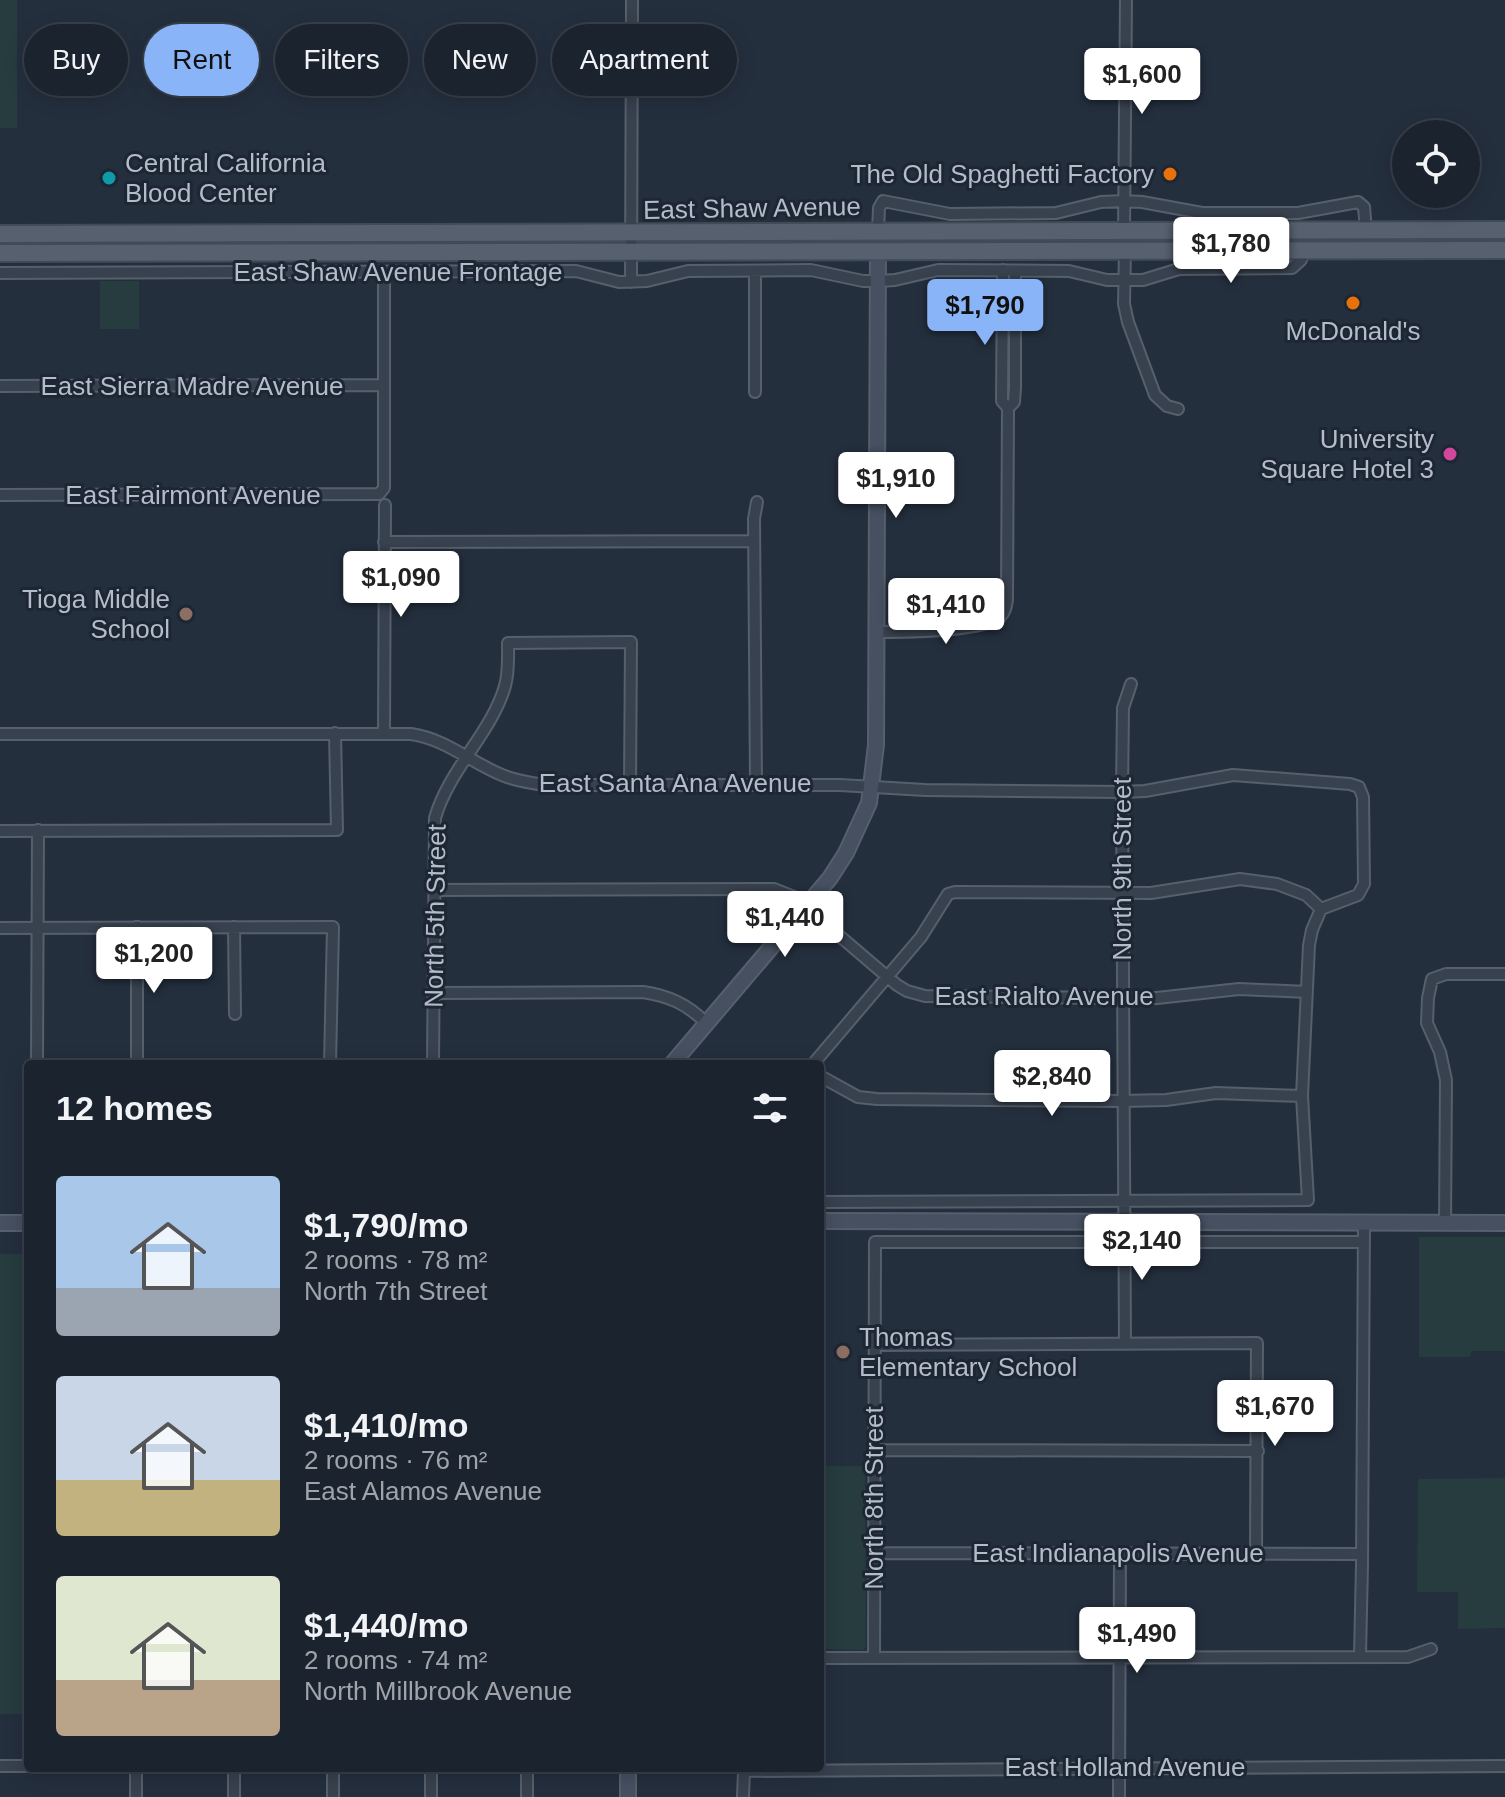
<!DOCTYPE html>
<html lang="en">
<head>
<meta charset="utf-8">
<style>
	:root { --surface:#1b232e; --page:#242b36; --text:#f1f3f6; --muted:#a0a4aa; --line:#39404a; --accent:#8ab4f8 }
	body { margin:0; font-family:Helvetica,sans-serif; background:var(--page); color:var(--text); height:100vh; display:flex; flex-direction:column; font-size:30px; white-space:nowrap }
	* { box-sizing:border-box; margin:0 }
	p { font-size:26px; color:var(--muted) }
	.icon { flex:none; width:44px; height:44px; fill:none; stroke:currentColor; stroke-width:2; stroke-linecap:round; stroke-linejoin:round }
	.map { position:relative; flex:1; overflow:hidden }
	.panel { position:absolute; left:24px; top:1060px; width:800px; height:712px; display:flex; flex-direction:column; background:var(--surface); border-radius:8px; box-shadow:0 4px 20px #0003,0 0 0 2px var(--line) }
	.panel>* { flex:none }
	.hud { position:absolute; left:24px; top:24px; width:800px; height:72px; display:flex; gap:16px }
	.buttons { position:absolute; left:1392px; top:120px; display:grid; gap:16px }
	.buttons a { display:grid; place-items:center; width:88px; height:88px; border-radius:50%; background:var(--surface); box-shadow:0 4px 20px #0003,0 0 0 2px var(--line); font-size:40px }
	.price { position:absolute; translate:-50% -68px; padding:0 18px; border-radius:8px; background:#fff; color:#222; font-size:26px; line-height:52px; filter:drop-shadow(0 2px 4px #0008) }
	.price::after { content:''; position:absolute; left:50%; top:48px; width:24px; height:18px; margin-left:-12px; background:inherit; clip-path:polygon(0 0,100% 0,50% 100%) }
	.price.active { background:var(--accent); color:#111 }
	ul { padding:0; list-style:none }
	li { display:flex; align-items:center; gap:24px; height:200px; padding:0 32px }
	li span { display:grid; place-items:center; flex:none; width:224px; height:160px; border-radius:8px; color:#555 }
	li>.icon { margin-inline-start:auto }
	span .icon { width:96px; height:96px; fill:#fffc; stroke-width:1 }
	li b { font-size:34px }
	h2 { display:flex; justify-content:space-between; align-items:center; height:96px; padding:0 32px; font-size:34px }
	.chip { padding:0 28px; border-radius:36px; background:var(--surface); box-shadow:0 4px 20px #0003,0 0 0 2px var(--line); font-size:28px; line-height:72px }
	.chip.active { background:var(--accent); color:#111 }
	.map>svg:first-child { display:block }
	.green { fill:#263c3f }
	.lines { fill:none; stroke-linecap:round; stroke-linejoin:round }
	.street-casing { stroke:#565f6c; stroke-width:14 }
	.secondary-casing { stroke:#565f6c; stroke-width:18 }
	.primary-casing { stroke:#414a57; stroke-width:20 }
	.street { stroke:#38414e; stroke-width:10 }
	.secondary { stroke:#465061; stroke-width:14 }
	.primary { stroke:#56606e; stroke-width:16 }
	.food-dot { fill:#e8710a; stroke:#1d2633; stroke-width:3 }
	.culture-dot { fill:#0f9aa8; stroke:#1d2633; stroke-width:3 }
	.hotel-dot { fill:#d1479c; stroke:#1d2633; stroke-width:3 }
	.education-dot { fill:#8d6e63; stroke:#1d2633; stroke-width:3 }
	.labels { text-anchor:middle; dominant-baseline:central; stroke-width:6; stroke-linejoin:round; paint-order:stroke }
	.poi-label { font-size:26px; fill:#b4bcc9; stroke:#1d2633; text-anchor:end }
	.street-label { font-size:26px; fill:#b4bcc9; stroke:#1d2633 }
</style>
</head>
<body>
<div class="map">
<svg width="1505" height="1797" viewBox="0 0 1505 1797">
	<rect width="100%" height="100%" fill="#242f3e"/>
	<path class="green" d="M0,0H17V128H0Z
		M100,281H139V329H100Z
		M1419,1237H1505V1351H1471L1470,1357H1419Z
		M0,1254H28V1714H0Z
		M820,1466H865L866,1647L863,1650L820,1649Z
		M1505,1478V1628L1458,1629V1592H1417L1418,1479Z"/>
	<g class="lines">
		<defs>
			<path id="street" d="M878,231L879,208L883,201L950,214L1056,213L1101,202L1124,201L1142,202L1202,213H1298L1358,202L1364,207L1366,231
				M1124,232L1126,0
				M1125,250L1124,304L1128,322L1155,395L1167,406L1178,409
				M1003,270L1002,401L1008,408
				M755,271V392
				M0,273L576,271L619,282L647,281L688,271L811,270L863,281H878L895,280L938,270L1069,271L1107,280H1143L1179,269L1292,268L1301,260L1302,249
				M631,282L632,0
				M0,386L384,385
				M0,495L379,494L384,488V272
				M384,542L754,541
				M877,632C902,632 982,632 1000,617C1005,612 1006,607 1007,600L1008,408L1014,402L1015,388V271
				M384,733L385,505
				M0,734H411C446,739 470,762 502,775C516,781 530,783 545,785H840L925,790L1122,792L1145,791L1233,775L1350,784L1359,787L1363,797L1364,884L1358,895L1321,909L1312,930L1309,945L1302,1096L1308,1200L820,1202
				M756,784L754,519L757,502
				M0,831L337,830L335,733
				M433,890L774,889L794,897L897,985L907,991L925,996L1122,998H1157L1239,989L1307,992
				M234,927L235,1014
				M0,928L333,927L330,1064
				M433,993L643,992C669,996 687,1004 705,1022
				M37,1064L38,830
				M137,1064V927
				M433,1064L435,818C449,769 492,732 505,686C509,672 508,657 508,643L631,642L630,785
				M813,1064L921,937L948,894L955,892L1151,893L1240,879L1277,884L1306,895L1321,909
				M820,1076L858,1097L877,1099L1122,1101L1166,1100L1216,1093L1302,1096
				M1445,1223L1446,1080L1440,1052L1427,1023L1428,998L1432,979L1446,974H1505
				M1125,1344L1122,792L1123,708L1131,684
				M875,1345L1257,1343L1256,1552
				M874,1450L1258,1451
				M874,1553L1362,1554
				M1360,1655L1362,1565L1364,1223
				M874,1657L875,1242H1364
				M820,1658L1408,1657L1431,1649
				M0,1766H28
				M234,1768V1797
				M527,1768V1797
				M136,1797V1768
				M333,1797V1768
				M431,1797V1768
				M743,1797L744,1771L1505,1766
				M1119,1797L1120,1553"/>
			<path id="secondary" d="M672,1064L830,878L846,853L869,803L876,745L878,251
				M820,1221L1505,1223
				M0,1223H28
				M628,1797V1768"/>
			<path id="primary" d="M0,234L1505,230
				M0,253L1505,250"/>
		</defs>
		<use href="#street" class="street-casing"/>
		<use href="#secondary" class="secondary-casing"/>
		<use href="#primary" class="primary-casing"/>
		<use href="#street" class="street"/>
		<use href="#secondary" class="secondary"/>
		<use href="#primary" class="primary"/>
	</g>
	<g class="food-dot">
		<circle cx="1170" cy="174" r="8"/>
		<circle cx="1353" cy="303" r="8"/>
	</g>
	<circle class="culture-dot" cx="109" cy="178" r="8"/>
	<circle class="hotel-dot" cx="1450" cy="454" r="8"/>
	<g class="education-dot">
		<circle cx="186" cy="614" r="8"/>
		<circle cx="843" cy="1352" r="8"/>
	</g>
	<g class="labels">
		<g class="poi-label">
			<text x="125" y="163" text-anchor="start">Central California<tspan x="125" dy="30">Blood Center</tspan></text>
			<text x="1154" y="174">The Old Spaghetti Factory</text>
			<text x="1353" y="331" text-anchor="middle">McDonald's</text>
			<text x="1434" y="439">University<tspan x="1434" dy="30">Square Hotel 3</tspan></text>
			<text x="170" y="599">Tioga Middle<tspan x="170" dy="30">School</tspan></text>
			<text x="859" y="1337" text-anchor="start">Thomas<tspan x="859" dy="30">Elementary School</tspan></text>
		</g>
		<g class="street-label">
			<text transform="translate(752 208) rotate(-1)">East Shaw Avenue</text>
			<text x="398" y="272">East Shaw Avenue Frontage</text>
			<text x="192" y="386">East Sierra Madre Avenue</text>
			<text x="193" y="495">East Fairmont Avenue</text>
			<text x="675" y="783">East Santa Ana Avenue</text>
			<text transform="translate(1122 869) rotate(-90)">North 9th Street</text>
			<text transform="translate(435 916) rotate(-89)">North 5th Street</text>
			<text x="1044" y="996">East Rialto Avenue</text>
			<text transform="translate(874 1498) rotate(-90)">North 8th Street</text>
			<text x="1118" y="1553">East Indianapolis Avenue</text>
			<text x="1125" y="1767">East Holland Avenue</text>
		</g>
	</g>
</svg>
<div class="buttons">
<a><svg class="icon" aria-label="locate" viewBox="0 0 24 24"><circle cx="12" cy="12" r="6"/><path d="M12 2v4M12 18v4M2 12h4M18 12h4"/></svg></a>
</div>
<b class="price" style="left:1142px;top:116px">$1,600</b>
<b class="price" style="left:1231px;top:285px">$1,780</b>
<b class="price active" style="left:985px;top:347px">$1,790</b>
<b class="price" style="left:896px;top:520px">$1,910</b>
<b class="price" style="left:401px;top:619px">$1,090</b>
<b class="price" style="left:946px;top:646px">$1,410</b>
<b class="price" style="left:785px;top:959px">$1,440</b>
<b class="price" style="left:154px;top:995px">$1,200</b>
<b class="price" style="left:1052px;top:1118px">$2,840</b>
<b class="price" style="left:1142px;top:1282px">$2,140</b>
<b class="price" style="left:1275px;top:1448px">$1,670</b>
<b class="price" style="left:1137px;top:1675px">$1,490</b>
<div class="hud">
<a class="chip">Buy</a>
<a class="chip active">Rent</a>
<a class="chip">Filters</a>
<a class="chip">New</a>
<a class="chip">Apartment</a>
</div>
<section class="panel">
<h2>12 homes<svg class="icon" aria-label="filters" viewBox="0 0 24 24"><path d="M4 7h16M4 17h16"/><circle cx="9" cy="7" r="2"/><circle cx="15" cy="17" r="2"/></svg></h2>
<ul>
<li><span style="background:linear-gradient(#a9c7e8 70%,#9aa5b1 0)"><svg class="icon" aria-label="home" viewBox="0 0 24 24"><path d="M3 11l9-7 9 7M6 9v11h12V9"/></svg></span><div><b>$1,790/mo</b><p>2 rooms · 78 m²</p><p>North 7th Street</p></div></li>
<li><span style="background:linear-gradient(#c9d6e8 65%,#c2b280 0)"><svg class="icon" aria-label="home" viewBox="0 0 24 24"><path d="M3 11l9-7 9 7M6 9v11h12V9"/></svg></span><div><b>$1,410/mo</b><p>2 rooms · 76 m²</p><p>East Alamos Avenue</p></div></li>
<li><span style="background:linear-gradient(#dfe7d0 65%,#b9a48a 0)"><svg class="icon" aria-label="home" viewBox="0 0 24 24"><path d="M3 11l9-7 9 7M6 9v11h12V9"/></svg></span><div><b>$1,440/mo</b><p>2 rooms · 74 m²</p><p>North Millbrook Avenue</p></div></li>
</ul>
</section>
</div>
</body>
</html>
